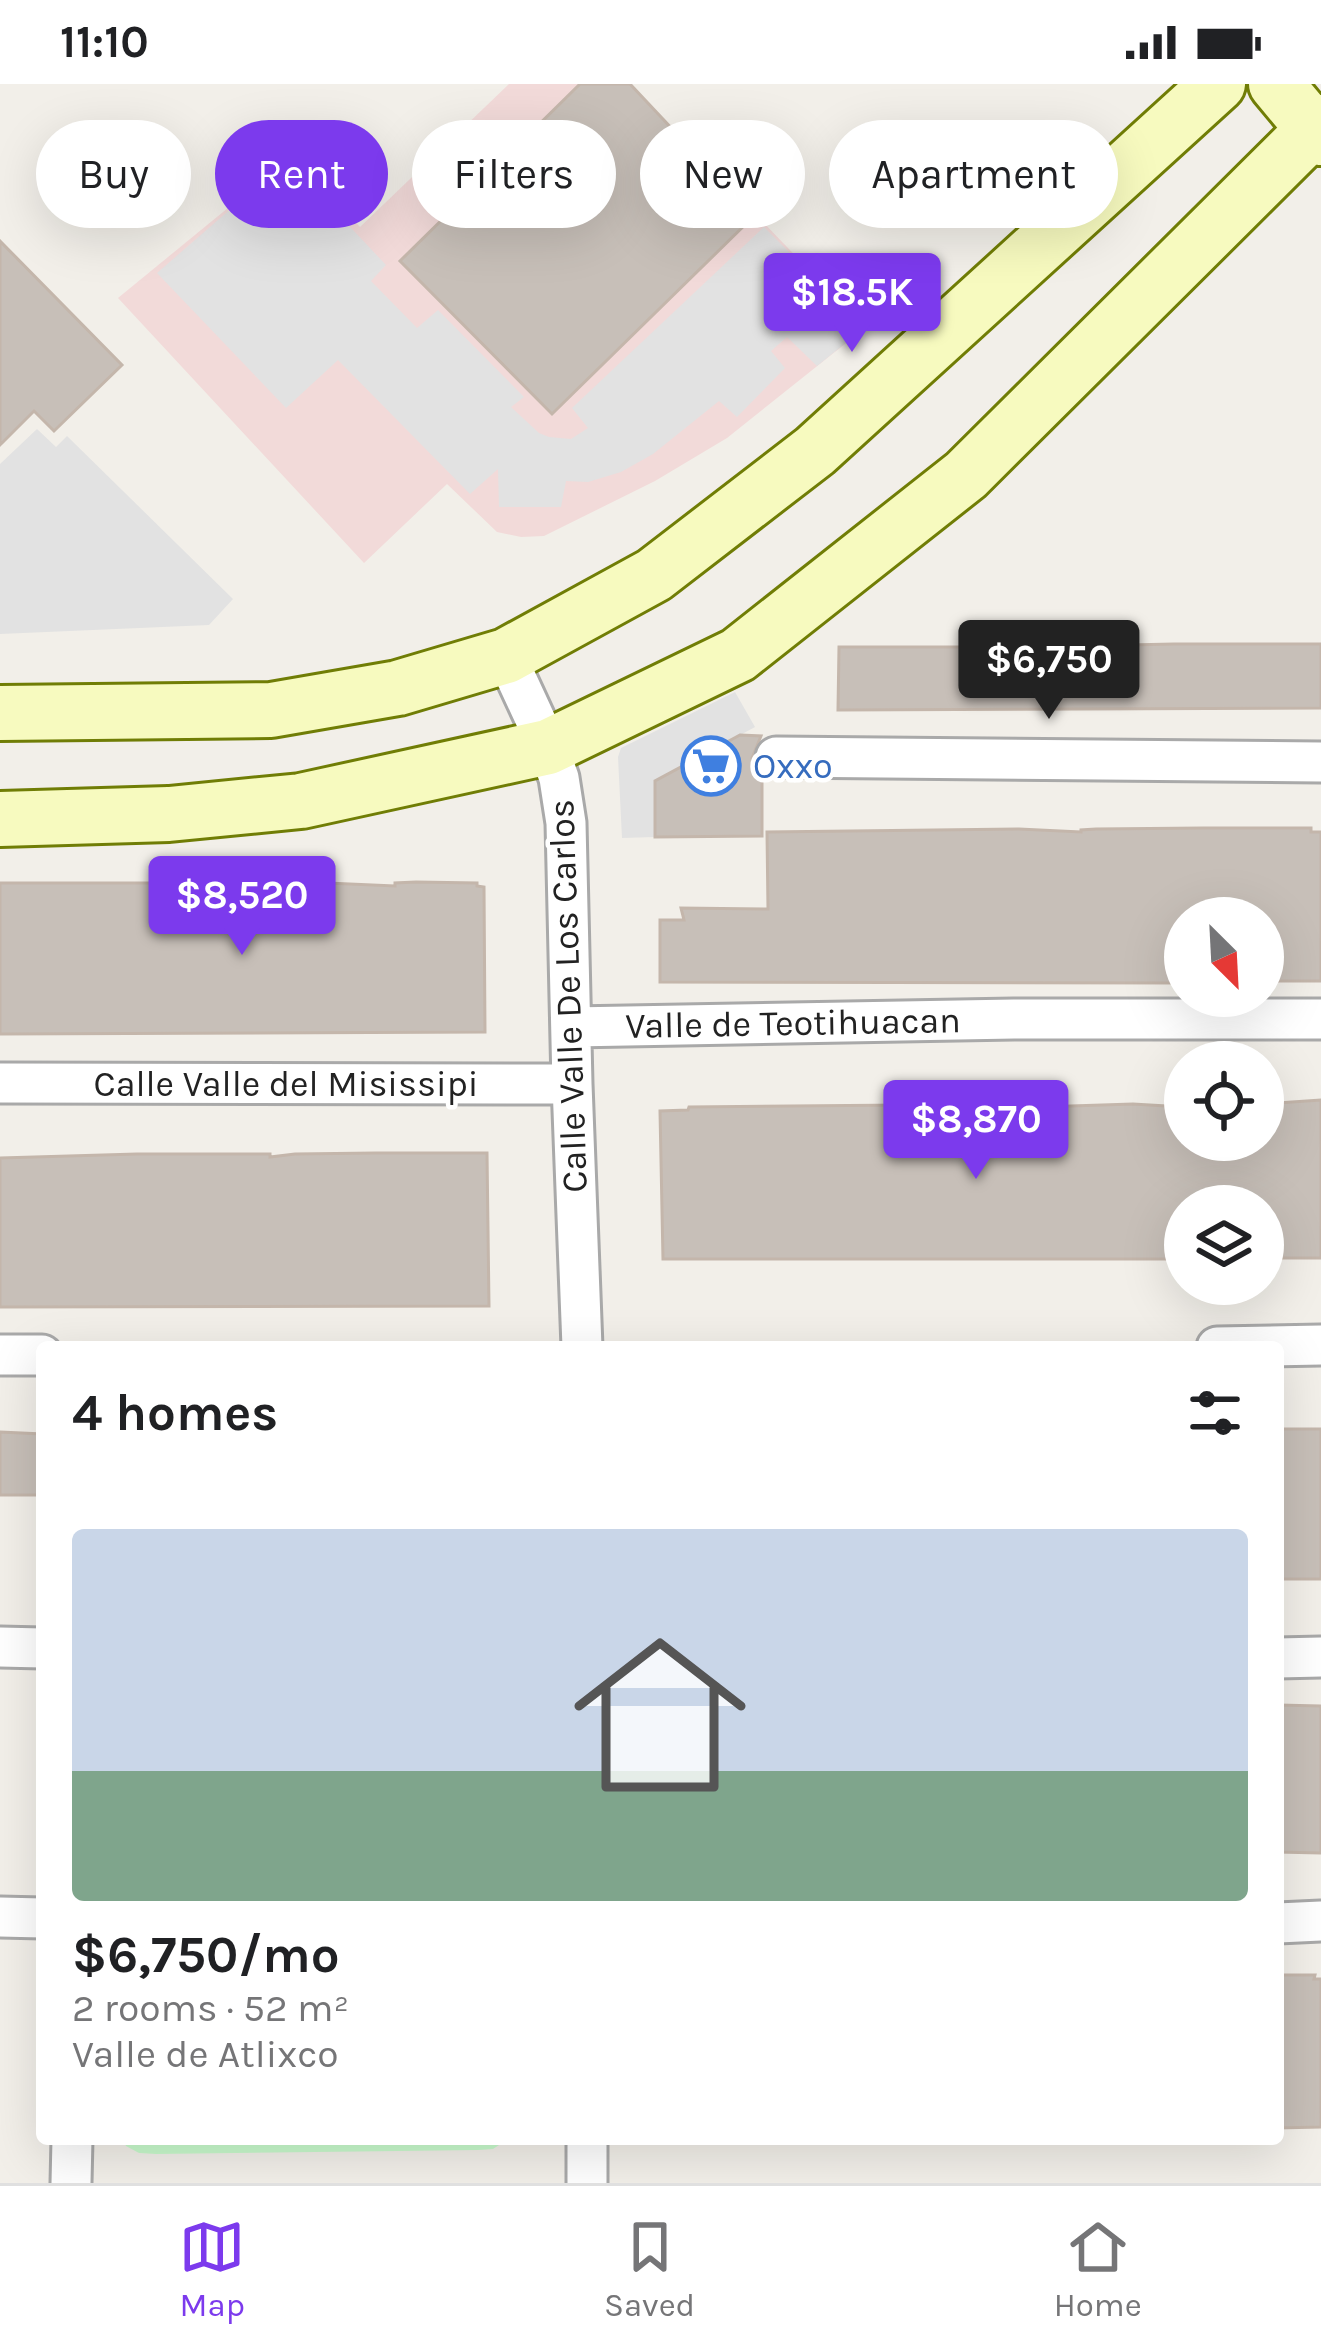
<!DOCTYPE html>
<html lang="en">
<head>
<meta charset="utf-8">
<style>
	:root { --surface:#fff; --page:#f6f6f6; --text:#202124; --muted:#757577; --line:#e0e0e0; --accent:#7c3aed }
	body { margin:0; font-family:Karla,sans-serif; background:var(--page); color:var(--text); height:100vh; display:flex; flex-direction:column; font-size:45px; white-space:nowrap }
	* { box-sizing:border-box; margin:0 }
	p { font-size:39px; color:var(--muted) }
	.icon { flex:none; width:66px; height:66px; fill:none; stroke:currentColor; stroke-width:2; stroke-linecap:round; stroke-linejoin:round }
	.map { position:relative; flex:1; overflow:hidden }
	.sheet { position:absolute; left:36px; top:1257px; width:1248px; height:804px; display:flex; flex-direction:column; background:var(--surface); border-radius:12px; box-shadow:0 12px 48px #0002 }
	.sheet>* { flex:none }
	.banner { position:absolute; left:36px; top:36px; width:1251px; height:108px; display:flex; gap:24px }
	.needle { width:78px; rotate:156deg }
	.fabs { position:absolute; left:1164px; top:813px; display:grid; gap:24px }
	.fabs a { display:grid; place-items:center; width:120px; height:120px; border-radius:50%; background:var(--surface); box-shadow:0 12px 48px #0002; font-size:60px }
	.price { position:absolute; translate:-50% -102px; padding:0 27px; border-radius:12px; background:var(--accent); color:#fff; font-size:39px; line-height:78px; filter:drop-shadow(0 3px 6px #0008) }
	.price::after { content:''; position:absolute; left:50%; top:72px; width:36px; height:27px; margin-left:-18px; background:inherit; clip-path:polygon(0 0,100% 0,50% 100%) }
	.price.on { background:#222; color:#fff }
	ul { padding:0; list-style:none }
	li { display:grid; align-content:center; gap:24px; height:636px; padding:0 36px }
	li+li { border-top:3px solid var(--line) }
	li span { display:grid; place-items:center; height:372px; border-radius:12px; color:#555 }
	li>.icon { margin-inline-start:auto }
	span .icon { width:216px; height:216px; fill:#fffc; stroke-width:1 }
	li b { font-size:51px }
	h2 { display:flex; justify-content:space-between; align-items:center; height:144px; padding:0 36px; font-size:51px }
	.chip { padding:0 42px; border-radius:54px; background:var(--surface); box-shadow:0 12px 48px #0002; font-size:42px; line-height:108px }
	.chip.on { background:var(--accent); color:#fff }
	.status { display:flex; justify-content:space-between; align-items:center; height:84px; padding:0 60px; background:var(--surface); direction:ltr }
	.status svg { height:33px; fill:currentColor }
	.menu { display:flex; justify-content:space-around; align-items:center; height:168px; border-top:3px solid var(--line); background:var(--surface); font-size:33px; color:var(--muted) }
	.menu a { display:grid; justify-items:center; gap:6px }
	.menu .on { color:var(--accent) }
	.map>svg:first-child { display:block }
	.commercial { fill:#f2dad9 }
	.park { fill:#c8facc }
	.parking { fill:#e2e2e2 }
	.building { fill:#c7bfb8; stroke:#c4b6ab; stroke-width:3 }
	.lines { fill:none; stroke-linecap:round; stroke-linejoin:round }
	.street-casing { stroke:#a9a9a9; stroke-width:45 }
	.secondary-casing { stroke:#707d05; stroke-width:60 }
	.street { stroke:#fff; stroke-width:39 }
	.secondary { stroke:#f7fabf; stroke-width:54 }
	.labels { text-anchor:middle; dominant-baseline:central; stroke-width:9; stroke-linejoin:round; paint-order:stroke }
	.shop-label { font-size:36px; fill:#366cbe; stroke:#fff; text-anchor:start }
	.street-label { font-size:36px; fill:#222; stroke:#fff }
</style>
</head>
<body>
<div class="status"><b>11:10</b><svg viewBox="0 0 49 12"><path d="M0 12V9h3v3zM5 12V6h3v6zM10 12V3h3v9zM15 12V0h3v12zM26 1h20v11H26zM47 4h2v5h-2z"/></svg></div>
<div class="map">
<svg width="1321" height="2099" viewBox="0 0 1321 2099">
	<rect width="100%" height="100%" fill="#f2efe9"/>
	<path class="commercial" d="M509,0H630L865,244L727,354L655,397L544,452L521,453L497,448L447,400L364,479L118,214L295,69L360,143Z"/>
	<path class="park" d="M123,2055H508L493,2065L478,2066L156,2070L139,2069L126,2062Z"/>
	<path class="parking" d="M287,76L386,181L371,197L417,244L438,226L524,313L511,323L539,349L549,353L571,355L588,344L572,324L764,143L855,234L845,243L853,253L817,282L787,253L771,267L785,284L737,333L719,317L653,370L621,388L588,398L566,397L561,423H499L498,385L470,410L338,276L286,324L157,189Z
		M37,345L56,363L67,352L233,515L209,541L0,550V380Z
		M735,608L755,643L655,697V753L622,754L618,673L621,664Z"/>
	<path class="building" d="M580,0H630L754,132L552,330L400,177Z
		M0,157L122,281L54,347L34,327L0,361Z
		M1174,560H1321V624L838,626L839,563H1035Z
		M740,651L761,652L752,674L755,684L762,692V752L655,753V697Z
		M1203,744H1311V748H1321V897H1263V834H1185V899L660,898V836H684L681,824L768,825L767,748L1019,745L1081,748V746L1096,745Z
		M416,798L477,799V802L484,803L485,948L0,950V799H327L395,802V799Z
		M1321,1016V1174H1263V1122H1185V1175H663L660,1027L688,1026L689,1023L905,1021L939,1025L938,1022L1011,1024L1133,1020L1166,1022L1167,1025H1185V1056H1263V1020Z
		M376,1069H487L489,1222L0,1223V1074L137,1070H270V1073L295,1070Z
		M1278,1345H1321V1495H1278Z
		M0,1348L42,1350V1411H0Z
		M1278,1621L1321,1622V1769L1278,1768Z
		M1278,1891H1315L1314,1895H1321V2043L1278,2044Z"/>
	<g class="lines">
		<defs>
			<path id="street" d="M506,572L548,663L559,694L566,739L572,1000L582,1263
				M776,673L1321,678
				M572,943L1014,935H1321
				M0,999L572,1000
				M1217,1263L1321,1261
				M0,1271H42
				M0,1563L42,1564
				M1278,1574L1321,1573
				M0,1833L42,1834
				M1278,1839L1321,1837
				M71,2099L72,2055
				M587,2099V2055"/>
			<path id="secondary" d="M1276,0L1321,54
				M0,629L271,626L398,604L506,572L654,491L815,367L1218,0
				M0,735L169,730L301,717L548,663L738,571L966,391L1321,38"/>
		</defs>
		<use href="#street" class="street-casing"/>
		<use href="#secondary" class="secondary-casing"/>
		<use href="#street" class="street"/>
		<use href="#secondary" class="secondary"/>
	</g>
	<defs>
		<symbol id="supermarket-ring" viewBox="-11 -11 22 22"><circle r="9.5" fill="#fff" stroke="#3f7fe0" stroke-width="1.5"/><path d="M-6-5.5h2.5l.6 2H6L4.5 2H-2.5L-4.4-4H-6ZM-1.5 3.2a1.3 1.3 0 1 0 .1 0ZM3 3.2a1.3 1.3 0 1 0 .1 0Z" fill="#3f7fe0"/></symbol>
	</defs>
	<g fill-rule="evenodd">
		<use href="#supermarket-ring" x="678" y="649" width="66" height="66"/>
	</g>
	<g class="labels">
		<g class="shop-label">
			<text x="753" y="682">Oxxo</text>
		</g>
		<g class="street-label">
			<text transform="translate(568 912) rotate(-92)">Calle Valle De Los Carlos</text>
			<text transform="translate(793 939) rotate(-1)">Valle de Teotihuacan</text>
			<text x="286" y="1000">Calle Valle del Misissipi</text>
		</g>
	</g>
</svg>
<div class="fabs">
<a><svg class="needle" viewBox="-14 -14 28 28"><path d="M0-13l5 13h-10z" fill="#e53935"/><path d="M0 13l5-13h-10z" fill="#757577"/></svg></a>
<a><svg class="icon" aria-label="locate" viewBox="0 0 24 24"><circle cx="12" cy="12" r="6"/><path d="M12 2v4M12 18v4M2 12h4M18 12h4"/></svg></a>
<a><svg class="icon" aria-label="layers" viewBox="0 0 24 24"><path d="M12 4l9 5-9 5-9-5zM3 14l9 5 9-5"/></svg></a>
</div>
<b class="price" style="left:852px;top:271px">$18.5K</b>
<b class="price on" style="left:1049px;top:638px">$6,750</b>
<b class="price" style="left:242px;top:874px">$8,520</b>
<b class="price" style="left:976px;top:1098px">$8,870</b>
<div class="banner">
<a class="chip">Buy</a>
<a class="chip on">Rent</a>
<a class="chip">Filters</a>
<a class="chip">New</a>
<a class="chip">Apartment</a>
</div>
<section class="sheet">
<h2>4 homes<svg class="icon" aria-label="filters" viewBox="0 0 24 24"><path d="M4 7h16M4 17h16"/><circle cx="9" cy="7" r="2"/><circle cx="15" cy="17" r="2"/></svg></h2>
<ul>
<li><span style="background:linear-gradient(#c9d6e8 65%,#7fa58c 0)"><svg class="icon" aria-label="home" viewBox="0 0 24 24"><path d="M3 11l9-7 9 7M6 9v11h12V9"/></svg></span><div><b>$6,750/mo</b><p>2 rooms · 52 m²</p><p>Valle de Atlixco</p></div></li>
</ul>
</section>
</div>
<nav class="menu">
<a class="on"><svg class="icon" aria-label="map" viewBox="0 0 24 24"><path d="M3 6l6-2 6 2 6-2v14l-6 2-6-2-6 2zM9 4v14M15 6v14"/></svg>Map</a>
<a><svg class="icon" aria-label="saved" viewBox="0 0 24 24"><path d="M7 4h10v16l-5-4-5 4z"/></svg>Saved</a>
<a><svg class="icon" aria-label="home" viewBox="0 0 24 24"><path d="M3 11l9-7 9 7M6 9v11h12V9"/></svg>Home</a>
</nav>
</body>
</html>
